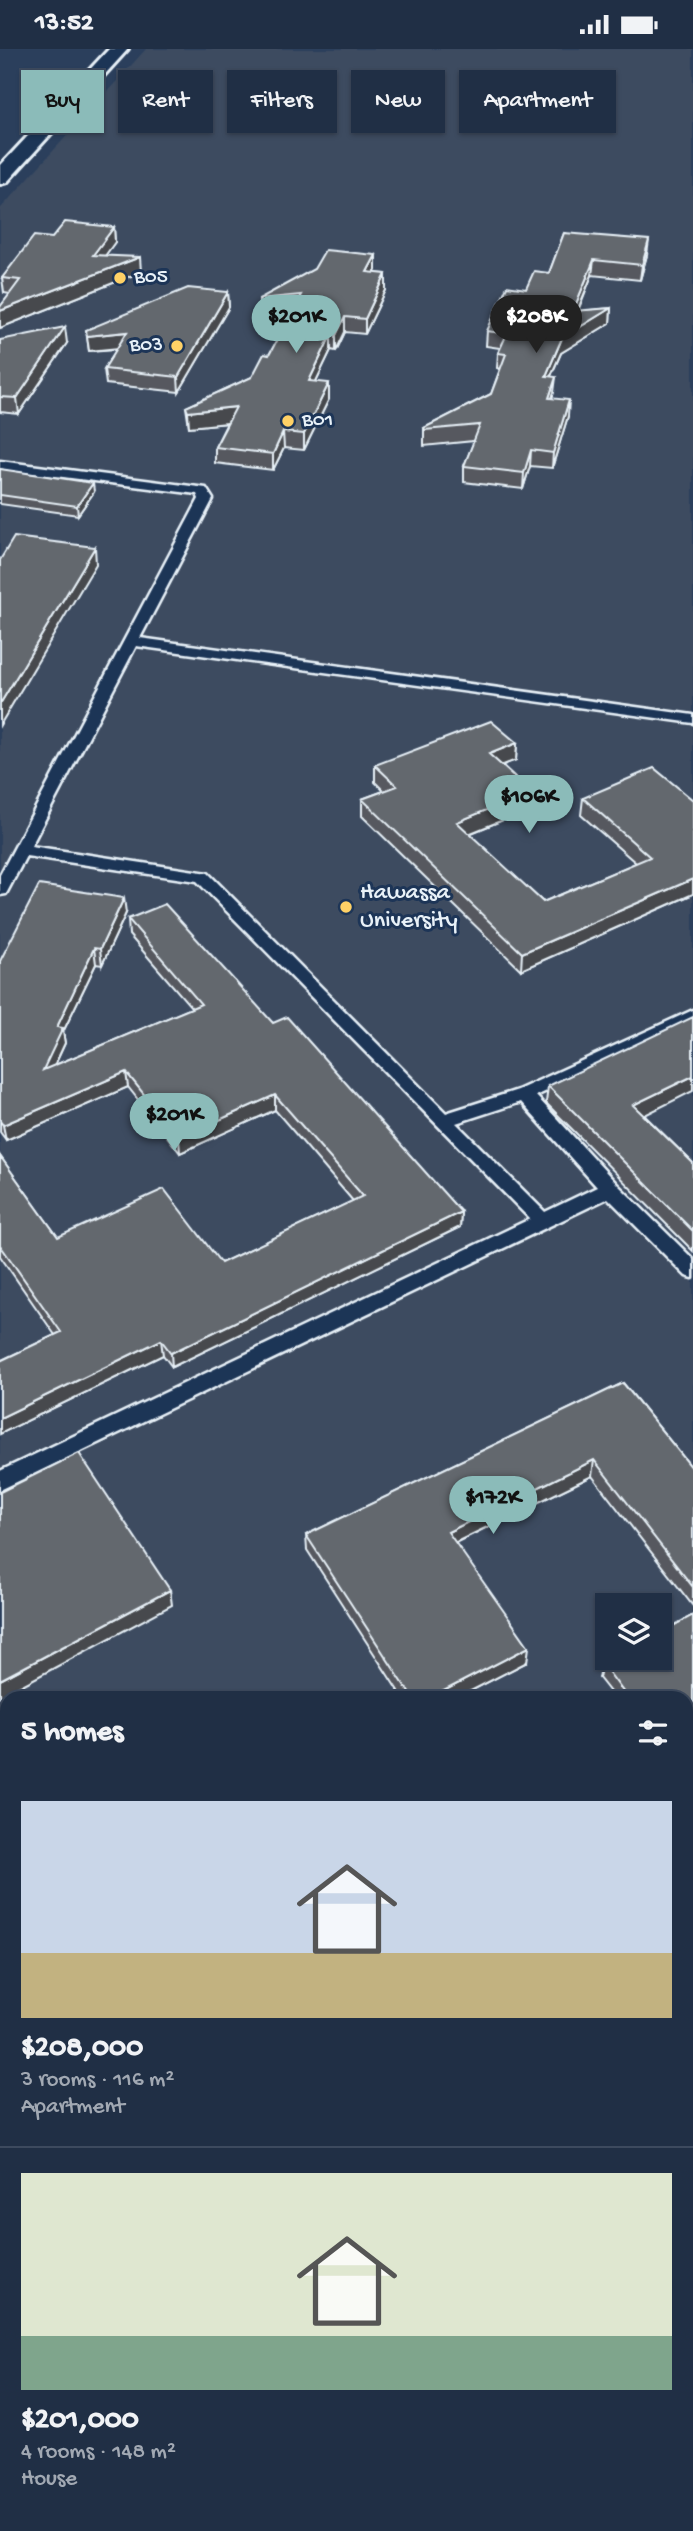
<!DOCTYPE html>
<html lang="en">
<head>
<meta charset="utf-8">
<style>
	:root { --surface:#202f45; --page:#2d3b50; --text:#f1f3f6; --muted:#a2a9b3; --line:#3d4a5e; --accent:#8bbbb9 }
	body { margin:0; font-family:"Gochi Hand",sans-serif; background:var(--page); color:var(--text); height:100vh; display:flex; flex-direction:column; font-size:26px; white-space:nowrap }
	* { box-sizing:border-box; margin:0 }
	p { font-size:23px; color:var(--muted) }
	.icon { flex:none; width:38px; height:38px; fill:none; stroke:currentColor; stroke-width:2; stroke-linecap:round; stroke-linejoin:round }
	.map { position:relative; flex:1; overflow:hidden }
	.side { position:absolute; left:0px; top:1642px; width:693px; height:842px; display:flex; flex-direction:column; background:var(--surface); border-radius:21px 21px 0 0; box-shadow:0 2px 5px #0004,0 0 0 2px var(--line) }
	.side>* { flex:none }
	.banner { position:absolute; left:21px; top:21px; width:651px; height:63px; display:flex; gap:14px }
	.buttons { position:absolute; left:595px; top:1544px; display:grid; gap:14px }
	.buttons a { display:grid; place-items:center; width:77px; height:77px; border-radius:0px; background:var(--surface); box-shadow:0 2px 5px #0004,0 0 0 2px var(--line); font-size:35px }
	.price { position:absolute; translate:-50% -60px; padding:0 16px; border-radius:24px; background:var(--accent); color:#111; font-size:23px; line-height:46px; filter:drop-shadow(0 2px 4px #0008) }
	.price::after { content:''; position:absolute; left:50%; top:42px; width:21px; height:16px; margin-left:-10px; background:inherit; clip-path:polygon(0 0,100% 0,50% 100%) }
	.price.current { background:#222; color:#fff }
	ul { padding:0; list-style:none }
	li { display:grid; align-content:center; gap:14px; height:371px; padding:0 21px }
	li+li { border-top:2px solid var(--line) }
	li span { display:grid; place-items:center; height:217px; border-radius:0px; color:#555 }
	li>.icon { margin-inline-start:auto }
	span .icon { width:126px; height:126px; fill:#fffc; stroke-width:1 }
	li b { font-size:30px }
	h2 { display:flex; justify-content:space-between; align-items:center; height:84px; padding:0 21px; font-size:30px }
	.tag { padding:0 24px; border-radius:0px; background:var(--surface); box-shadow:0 2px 5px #0004,0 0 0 2px var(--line); font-size:24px; line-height:63px }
	.tag.current { background:var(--accent); color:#111 }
	.status { display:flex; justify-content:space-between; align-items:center; height:49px; padding:0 35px; background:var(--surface); direction:ltr }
	.status svg { height:19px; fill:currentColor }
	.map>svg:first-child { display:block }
	.built { fill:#3c4b61; fill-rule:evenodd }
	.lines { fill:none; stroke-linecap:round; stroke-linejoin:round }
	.lane-casing { stroke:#e8f1f8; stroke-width:5 }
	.secondary-casing { stroke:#e8f1f8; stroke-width:6 }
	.lane { fill:#1d3557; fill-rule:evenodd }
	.secondary { fill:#1d3557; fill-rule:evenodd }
	.wall { fill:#56595f; stroke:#e8f1f8; stroke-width:2 }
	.shaded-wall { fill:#46494d; stroke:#e8f1f8; stroke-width:2 }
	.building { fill:#64686e; stroke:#e8f1f8; stroke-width:2 }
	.poi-dot { fill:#ffd166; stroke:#1d3557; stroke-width:2.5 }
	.labels { text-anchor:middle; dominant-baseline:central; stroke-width:6; stroke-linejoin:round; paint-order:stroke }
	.far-poi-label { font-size:21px; fill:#e8f1f8; stroke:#1d3557; text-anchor:start }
	.poi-label { font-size:24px; fill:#e8f1f8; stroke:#1d3557; text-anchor:start }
</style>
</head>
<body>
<div class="status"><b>13:52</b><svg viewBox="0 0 49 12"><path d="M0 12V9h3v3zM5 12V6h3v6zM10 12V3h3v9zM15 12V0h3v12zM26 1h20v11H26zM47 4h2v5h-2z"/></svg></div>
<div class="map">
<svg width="693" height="2482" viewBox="0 0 693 2482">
	<rect width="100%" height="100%" fill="#2b3f5c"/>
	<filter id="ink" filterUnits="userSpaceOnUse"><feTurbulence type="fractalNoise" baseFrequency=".0143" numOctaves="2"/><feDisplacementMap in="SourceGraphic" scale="14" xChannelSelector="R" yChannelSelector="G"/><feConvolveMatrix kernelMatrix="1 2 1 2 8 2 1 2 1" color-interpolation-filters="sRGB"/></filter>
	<g filter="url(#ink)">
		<path class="built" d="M146,0H693V2482H635L615,2476H686V1648H7V2297L0,2295V160ZM607,1556H660V1608H607Z"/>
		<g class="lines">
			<defs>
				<path id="lane" d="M0,412L206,439L213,450L140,589L693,666V674L136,597L31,797L208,824L446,1064L518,1041L693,961V974L536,1047L617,1135L693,1210V1229L686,1227L608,1149L0,1441V1422L530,1170L197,832L26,807L6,845L0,846V826L199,450L197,445L0,420ZM521,1053L597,1138L545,1163L456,1074Z
					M0,1852L7,1855V1924L0,1921Z
					M686,2066L693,2068V2094L686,2092Z
					M0,2391L7,2393V2421L0,2419Z
					M226,2476H271L274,2482H228Z"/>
				<path id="secondary" d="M109,0H128L7,133L0,135V117Z"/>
			</defs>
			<use href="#lane" class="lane-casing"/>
			<use href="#secondary" class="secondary-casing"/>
			<use href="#lane" class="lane"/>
			<use href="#secondary" class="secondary"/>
		</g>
		<path class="wall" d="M114,178L115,193L105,206L141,223L0,279V258L10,245L4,244L2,229L52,189Z
			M564,184L647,206L640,231L592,226L578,262L611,259L610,274L561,304L551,327L554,343L552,349L568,367L552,419L530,417L523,440L464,433V417L474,392L424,397V379L491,345L500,320L497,319L498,304L500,299L486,297L487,282L526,240L549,224Z
			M376,206V221L374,224L386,225V241L365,285L345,283L336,302L331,301L316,332L329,350L304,401L284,399L273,421L215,414V398L227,374L189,378L186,358L252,328L269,306L293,262L260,265Z
			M228,243L229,258L179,343L106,335L104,320L117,300L89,302L86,281Z
			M0,291L67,294L19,365L0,363Z
			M0,420L94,443L78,466L0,455Z
			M517,694L516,711L502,716L531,743L530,760L469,785L543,853L636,814L581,766L583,749L693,751V845L521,921L362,767V750L384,742L375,733V716Z
			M126,864L102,916L96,915L63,983L65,994L55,1016L192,959L129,886L128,870L273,974L461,1163L460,1178L172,1318L163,1306L0,1385V1312L55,1286L0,1207V1107L58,1188L221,1214L353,1152L275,1061L180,1104L128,1038L6,1091L0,1083V912Z
			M548,1037L644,1066L693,1114V1202L546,1054Z
			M623,1334L693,1420V1557L592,1427L455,1494L527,1613L459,1648H402L307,1501L306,1486Z
			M602,1614L686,1648H614L599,1629Z"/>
		<path class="shaded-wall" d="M114,178L115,193L95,221L93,206Z
			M649,191L647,206L640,231L642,216Z
			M376,206V221L367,239V223Z
			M140,208L141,223L0,279V262Z
			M594,211L592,226L571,277L573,262Z
			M386,225V241L365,285V270Z
			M228,243L229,258L179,343L178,328Z
			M301,246V261L260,265L259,250Z
			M611,259L610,274L561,304L544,342L546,327L562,289Z
			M345,268V283L336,302V286Z
			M65,278L67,294L19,365L17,349Z
			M127,283L129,298L89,302L87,287Z
			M331,286V301L309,347V332Z
			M556,328L554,343L547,364L549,349Z
			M329,334V350L304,401V385Z
			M569,351L568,367L552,419L553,404Z
			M236,358L237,373L189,378L188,363Z
			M283,383L284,399L273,421V405Z
			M531,401L530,417L523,440L524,424Z
			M93,434L94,443L78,466L77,457Z
			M95,498L96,515L0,676V655Z
			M517,694L516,711L488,722L489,705Z
			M531,743L530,760L456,790L457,773Z
			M693,830V845L521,921L522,904Z
			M124,849L126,864L102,916L100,900Z
			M94,899L96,915L63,983L65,994L45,1037L43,1021L57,978Z
			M126,1023L128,1038L6,1091L3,1076Z
			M693,1027V1042L631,1073L633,1056Z
			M275,1046V1061L180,1104L179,1089Z
			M461,1163L460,1178L172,1318L171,1304Z
			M161,1291L163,1306L0,1385V1369Z
			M594,1411L592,1427L446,1498L448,1483Z
			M170,1541L172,1556L0,1648V1631Z
			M529,1598L527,1613L459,1648H432Z
			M693,1764V1775L686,1779V1768Z"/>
		<path class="building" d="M65,173L114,178L93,206L140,208L0,262V258L20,231L2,229L34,187L52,189Z
			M564,184L649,191L642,216L594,211L573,262L611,259L562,289L546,327L556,328L549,349L569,351L553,404L531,401L524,424L464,417L480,376L425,381L424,379L491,345L506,305L498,304L507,285L487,282L507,237L526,240L534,222L549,224Z
			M325,201L376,206L367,223L386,225L365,270L345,268L336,286H331L309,332L329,334L304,385L283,383L273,405L215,398L236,358L188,363L186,358L252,328L264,305L269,306L301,246L259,250L314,220Z
			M188,239L228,243L178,328L104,320L127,283L87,287L86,281Z
			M65,278L17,349L0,348V291Z
			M0,420L93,434L77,457L0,446Z
			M14,488L95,498L0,655V511Z
			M491,672L517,694L489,705L531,743L457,773L543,853L650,808L583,749L654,719L693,751V830L522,904L362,750L397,737L375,716Z
			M39,836L124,849L100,900L94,899L57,978L63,979L43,1021L201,955L128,870L165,855L273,974L287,968L461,1163L171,1304L161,1291L0,1369V1312L61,1283L0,1196V1107L58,1188L164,1140L221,1214L363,1147L275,1046L179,1089L126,1023L3,1076L0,1072V912Z
			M693,968V1027L633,1056L693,1114V1182L548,1037Z
			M623,1334L693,1420V1538L594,1411L448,1483L529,1598L432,1648H412L306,1486Z
			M79,1404L170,1541L0,1631V1443Z
			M693,1566V1764L686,1768V1648H627L602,1614L613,1608H660V1584Z
			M35,2479L46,2482H34Z"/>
	</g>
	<g class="poi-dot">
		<circle cx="120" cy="229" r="7"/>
		<circle cx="177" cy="297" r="7"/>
		<circle cx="288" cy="372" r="7"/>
		<circle cx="346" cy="858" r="7"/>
	</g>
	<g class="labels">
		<g class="far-poi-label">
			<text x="134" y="229">B05</text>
			<text x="163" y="297" text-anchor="end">B03</text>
			<text x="302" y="372">B01</text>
		</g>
		<g class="poi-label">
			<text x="360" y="844">Hawassa<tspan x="360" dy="28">University</tspan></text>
		</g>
	</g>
</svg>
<div class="buttons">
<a><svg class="icon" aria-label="layers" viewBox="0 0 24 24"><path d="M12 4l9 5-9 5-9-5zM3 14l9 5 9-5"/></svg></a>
</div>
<b class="price" style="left:296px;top:306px">$201K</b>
<b class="price current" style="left:536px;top:306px">$208K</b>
<b class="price" style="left:529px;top:786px">$106K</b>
<b class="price" style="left:174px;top:1104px">$201K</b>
<b class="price" style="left:493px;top:1487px">$172K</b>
<div class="banner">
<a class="tag current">Buy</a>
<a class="tag">Rent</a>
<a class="tag">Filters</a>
<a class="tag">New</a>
<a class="tag">Apartment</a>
</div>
<section class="side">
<h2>5 homes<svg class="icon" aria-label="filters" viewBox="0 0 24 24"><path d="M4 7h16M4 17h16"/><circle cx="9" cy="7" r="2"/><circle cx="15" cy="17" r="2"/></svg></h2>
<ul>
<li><span style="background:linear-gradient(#c9d6e8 70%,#c2b280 0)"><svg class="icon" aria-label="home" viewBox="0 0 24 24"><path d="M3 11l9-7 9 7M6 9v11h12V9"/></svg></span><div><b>$208,000</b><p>3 rooms · 116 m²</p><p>Apartment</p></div></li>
<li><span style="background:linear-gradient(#dfe7d0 75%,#7fa58c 0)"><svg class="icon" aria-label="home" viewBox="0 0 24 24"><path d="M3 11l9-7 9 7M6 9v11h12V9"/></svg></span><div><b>$201,000</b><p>4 rooms · 148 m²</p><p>House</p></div></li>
</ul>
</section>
</div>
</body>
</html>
